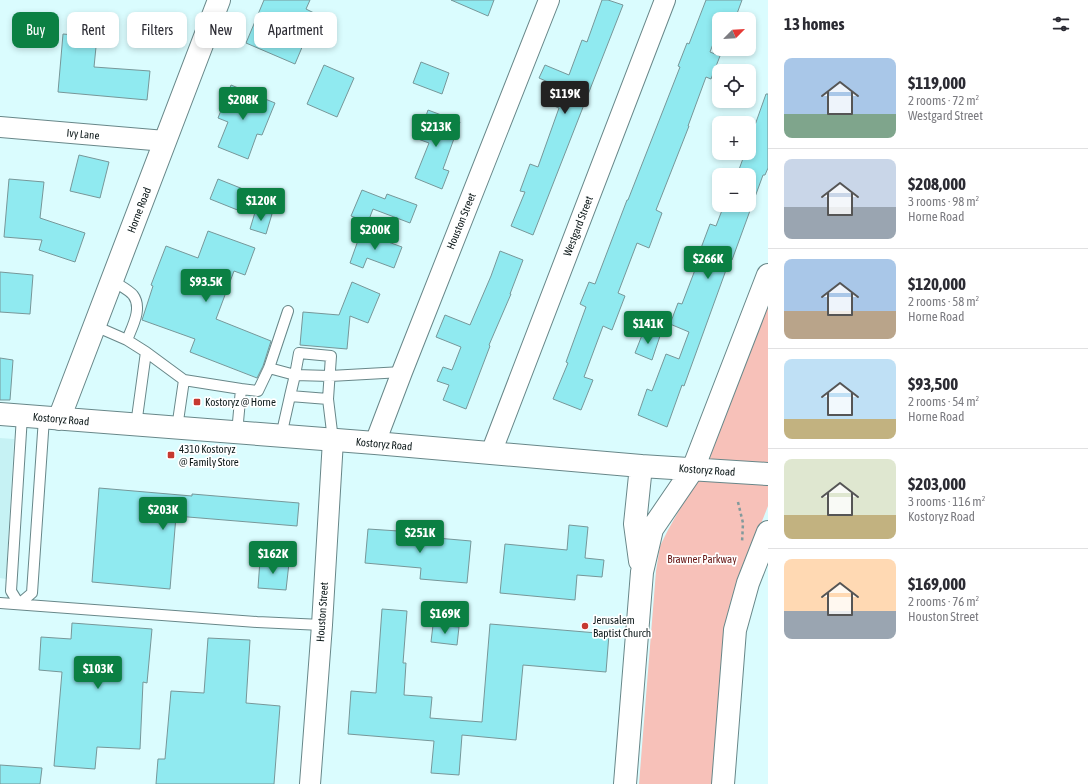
<!DOCTYPE html>
<html lang="en">
<head>
<meta charset="utf-8">
<style>
	:root { --surface:#fff; --page:#f2f2f3; --text:#2b2b33; --muted:#7c7c81; --line:#e1e1e2; --accent:#0b8043 }
	body { margin:0; font-family:"Asap Condensed",sans-serif; background:var(--page); color:var(--text); height:100vh; display:flex; flex-direction:column; font-size:15px; white-space:nowrap }
	* { box-sizing:border-box; margin:0 }
	p { font-size:13px; color:var(--muted) }
	.icon { flex:none; width:22px; height:22px; fill:none; stroke:currentColor; stroke-width:2; stroke-linecap:round; stroke-linejoin:round }
	.map { position:relative; flex:1; overflow:hidden }
	.side { display:flex; flex-direction:column; background:var(--surface); width:320px }
	.side>* { flex:none }
	.hud { position:absolute; left:12px; top:12px; width:380px; height:36px; display:flex; gap:8px }
	.needle { width:26px; rotate:66deg }
	.tools { position:absolute; left:712px; top:12px; display:grid; gap:8px }
	.tools a { display:grid; place-items:center; width:44px; height:44px; border-radius:8px; background:var(--surface); box-shadow:0 2px 6px #0003; font-size:20px }
	.price { position:absolute; translate:-50% -34px; padding:0 9px; border-radius:4px; background:var(--accent); color:#fff; font-size:13px; line-height:26px; filter:drop-shadow(0 1px 2px #0008) }
	.price::after { content:''; position:absolute; left:50%; top:24px; width:12px; height:9px; margin-left:-6px; background:inherit; clip-path:polygon(0 0,100% 0,50% 100%) }
	.price.on { background:#222; color:#fff }
	ul { padding:0; list-style:none }
	li { display:flex; align-items:center; gap:12px; height:100px; padding:0 16px }
	li+li { border-top:1px solid var(--line) }
	li span { display:grid; place-items:center; flex:none; width:112px; height:80px; border-radius:8px; color:#555 }
	li>.icon { margin-inline-start:auto }
	span .icon { width:48px; height:48px; fill:#fffc; stroke-width:1 }
	li b { font-size:17px }
	h2 { display:flex; justify-content:space-between; align-items:center; height:48px; padding:0 16px; font-size:17px }
	.tag { padding:0 14px; border-radius:8px; background:var(--surface); box-shadow:0 2px 6px #0003; font-size:14px; line-height:36px }
	.tag.on { background:var(--accent); color:#fff }
	main { display:flex; flex:1; min-height:0 }
	.map>svg:first-child { display:block }
	.built { fill:#c6f2f4 }
	.green { fill:#f7c1b9 }
	.building { fill:#90eaf0; stroke:#779799 }
	.lines { fill:none; stroke-linecap:round; stroke-linejoin:round }
	.lane-casing { stroke:#688789; stroke-width:12 }
	.street-casing { stroke:#688789; stroke-width:22 }
	.secondary-casing { stroke:#688789; stroke-width:24 }
	.path { stroke:#829a9c; stroke-width:2.5; stroke-dasharray:3 3; stroke-linecap:butt }
	.lane { stroke:#fff; stroke-width:10 }
	.street { stroke:#fff; stroke-width:20 }
	.secondary { stroke:#fff; stroke-width:22 }
	.poi-dot { fill:#c63930; stroke:#fff; stroke-width:1.5 }
	.labels { text-anchor:middle; dominant-baseline:central; stroke-width:3.5; stroke-linejoin:round; paint-order:stroke }
	.street-label { font-size:11px; fill:#0c1819; stroke:#fff }
	.poi-label { font-size:11px; fill:#0c1819; stroke:#fff; text-anchor:start }
	.park-label { font-size:11px; fill:#671512; stroke:#fff }
</style>
</head>
<body>
<main>
<div class="map">
<svg width="768" height="784" viewBox="0 0 768 784">
	<rect width="100%" height="100%" fill="#dafcfe"/>
	<path class="built" d="M0,438L14,439L6,579L0,578Z"/>
	<path class="green" d="M768,300V506L732,597L727,616L714,784H639L656,571L660,546L668,530L686,498Z"/>
	<path class="building" d="M264,0H310L306,9L316,14L295,64L246,43Z
		M451,0H494L488,16Z
		M602,0H608L623,5L533,235L511,226L525,192L520,191L530,164L538,167L559,108L549,104L557,86L539,78L545,65L569,75L582,40L587,42Z
		M706,0H742L735,19H719V28L710,52L720,56L711,79L706,77L688,126H689L656,210L662,213L649,248L637,243L618,293L625,296L612,330L603,326L584,377L593,380L581,410L553,399L568,363L566,362L586,307L580,304L589,282L595,284L627,200H628L664,108L680,67L678,66L687,43L689,44Z
		M63,34L97,37L94,67L150,71L147,100L58,92Z
		M421,62L449,73L442,94L413,83Z
		M324,65L354,78L337,117L307,104Z
		M231,85L275,103L262,135L257,134L248,159L218,147L228,122L218,118Z
		M766,94H768V168L765,175H763L732,260L730,259L684,386L682,385L667,427L638,415L647,389L652,391L666,354L679,359L689,332L670,324L678,303L682,304L703,249L701,248L710,224L716,226L724,205H749V175H737L745,153H749V142Z
		M428,110L460,122L443,169L449,171L442,189L415,178L429,143L418,139Z
		M79,155L109,162L100,198L70,191Z
		M9,179L44,182L40,218L85,233L75,262L39,250L42,240L4,237Z
		M218,179L248,191L240,211L210,199Z
		M362,190L385,199L387,194L417,205L410,223L373,209L368,222L351,216Z
		M256,209L272,214L266,234L250,229Z
		M208,231L255,248L245,275L234,271L216,319L271,341L263,366L257,378L190,352L195,339L142,320L153,286L151,285L166,246L198,258Z
		M361,232L402,247L394,268L367,258L363,268L350,263Z
		M500,251L523,260L510,294H511L489,345L490,346L466,409L443,400L449,385L437,381L443,367L452,370L461,347L436,337L445,315L470,325L491,276Z
		M0,272L33,275L30,314L0,312Z
		M352,282L380,294L368,323L350,316L347,349L300,345L303,312L339,315Z
		M644,330L660,336L652,360L635,353Z
		M0,358L13,360L10,400H0Z
		M99,488L192,496V494L299,503L297,526L176,516L170,589L92,582Z
		M569,525L588,527L585,558L604,560L602,577L577,575L575,600L500,593L505,544L567,550Z
		M368,529L414,532V536L471,541L467,583L420,579L421,568L365,563Z
		M260,560L289,563L286,590L258,588Z
		M382,609L407,611L403,663H406L404,695L432,697L430,718L482,722L490,624L609,634L606,672L523,665L516,740L462,735L459,775L431,773L434,741L348,734L351,691L376,693Z
		M72,623L152,629L147,683L143,682L140,749L97,747L95,769L54,766L62,672L39,670L41,637L71,639Z
		M433,625L459,627L457,645L431,642Z
		M208,638L250,640L246,703L280,706L274,784H156L158,759H165L171,691L204,693Z
		M0,765L42,768L40,784H0Z"/>
	<g class="lines">
		<defs>
			<path id="lane" d="M112,280C118,285 128,289 133,295C143,308 132,327 127,340
				M95,326L127,340L146,352L136,425
				M146,352L184,380L241,389L237,433
				M269,368L295,375L290,396L328,399L333,440
				M241,389L258,391L269,368L288,311
				M328,399L331,356L299,353L295,375L330,376L402,372
				M22,416L11,591L19,604L32,593L44,418
				M177,428L184,380
				M281,436L290,396
				M0,603L257,622L322,625"/>
			<path id="street" d="M0,127L165,141
				M375,443L402,372L549,0
				M491,453L665,0
				M310,784L322,625L333,440"/>
			<path id="secondary" d="M0,414L375,443L641,466L768,474
				M59,419L219,0
				M640,561L635,524L641,466
				M625,784L642,572L652,529L693,469L768,275
				M723,784L735,630L748,583L768,532"/>
		</defs>
		<use href="#lane" class="lane-casing"/>
		<use href="#street" class="street-casing"/>
		<use href="#secondary" class="secondary-casing"/>
		<path class="path" d="M738,502L743,523L742,543"/>
		<use href="#lane" class="lane"/>
		<use href="#street" class="street"/>
		<use href="#secondary" class="secondary"/>
	</g>
	<g class="poi-dot">
		<rect x="193" y="398" width="8" height="8" rx="2"/>
		<rect x="167" y="451" width="8" height="8" rx="2"/>
		<circle cx="585" cy="626" r="4"/>
	</g>
	<g class="labels">
		<g class="street-label">
			<text transform="translate(83 134) rotate(5)">Ivy Lane</text>
			<text transform="translate(139 210) rotate(-69)">Horne Road</text>
			<text transform="translate(461 221) rotate(-68)">Houston Street</text>
			<text transform="translate(578 226) rotate(-69)">Westgard Street</text>
			<text transform="translate(61 419) rotate(5)">Kostoryz Road</text>
			<text transform="translate(384 444) rotate(5)">Kostoryz Road</text>
			<text transform="translate(707 470) rotate(4)">Kostoryz Road</text>
			<text transform="translate(322 612) rotate(-86)">Houston Street</text>
		</g>
		<g class="poi-label">
			<text x="205" y="402">Kostoryz @ Horne</text>
			<text x="179" y="449">4310 Kostoryz<tspan x="179" dy="13">@ Family Store</tspan></text>
			<text x="593" y="620">Jerusalem<tspan x="593" dy="13">Baptist Church</tspan></text>
		</g>
		<g class="park-label">
			<text x="702" y="559">Brawner Parkway</text>
		</g>
	</g>
</svg>
<div class="tools">
<a><svg class="needle" viewBox="-14 -14 28 28"><path d="M0-13l5 13h-10z" fill="#e53935"/><path d="M0 13l5-13h-10z" fill="#7c7c81"/></svg></a>
<a><svg class="icon" aria-label="locate" viewBox="0 0 24 24"><circle cx="12" cy="12" r="6"/><path d="M12 2v4M12 18v4M2 12h4M18 12h4"/></svg></a>
<a>+</a>
<a>−</a>
</div>
<b class="price on" style="left:565px;top:115px">$119K</b>
<b class="price" style="left:243px;top:121px">$208K</b>
<b class="price" style="left:436px;top:148px">$213K</b>
<b class="price" style="left:261px;top:222px">$120K</b>
<b class="price" style="left:375px;top:251px">$200K</b>
<b class="price" style="left:708px;top:280px">$266K</b>
<b class="price" style="left:206px;top:303px">$93.5K</b>
<b class="price" style="left:648px;top:345px">$141K</b>
<b class="price" style="left:163px;top:531px">$203K</b>
<b class="price" style="left:420px;top:554px">$251K</b>
<b class="price" style="left:273px;top:575px">$162K</b>
<b class="price" style="left:445px;top:635px">$169K</b>
<b class="price" style="left:98px;top:690px">$103K</b>
<div class="hud">
<a class="tag on">Buy</a>
<a class="tag">Rent</a>
<a class="tag">Filters</a>
<a class="tag">New</a>
<a class="tag">Apartment</a>
</div>
</div>
<section class="side">
<h2>13 homes<svg class="icon" aria-label="filters" viewBox="0 0 24 24"><path d="M4 7h16M4 17h16"/><circle cx="9" cy="7" r="2"/><circle cx="15" cy="17" r="2"/></svg></h2>
<ul>
<li><span style="background:linear-gradient(#a9c7e8 70%,#7fa58c 0)"><svg class="icon" aria-label="home" viewBox="0 0 24 24"><path d="M3 11l9-7 9 7M6 9v11h12V9"/></svg></span><div><b>$119,000</b><p>2 rooms · 72 m²</p><p>Westgard Street</p></div></li>
<li><span style="background:linear-gradient(#c9d6e8 60%,#9aa5b1 0)"><svg class="icon" aria-label="home" viewBox="0 0 24 24"><path d="M3 11l9-7 9 7M6 9v11h12V9"/></svg></span><div><b>$208,000</b><p>3 rooms · 98 m²</p><p>Horne Road</p></div></li>
<li><span style="background:linear-gradient(#a9c7e8 65%,#b9a48a 0)"><svg class="icon" aria-label="home" viewBox="0 0 24 24"><path d="M3 11l9-7 9 7M6 9v11h12V9"/></svg></span><div><b>$120,000</b><p>2 rooms · 58 m²</p><p>Horne Road</p></div></li>
<li><span style="background:linear-gradient(#bfe0f5 75%,#c2b280 0)"><svg class="icon" aria-label="home" viewBox="0 0 24 24"><path d="M3 11l9-7 9 7M6 9v11h12V9"/></svg></span><div><b>$93,500</b><p>2 rooms · 54 m²</p><p>Horne Road</p></div></li>
<li><span style="background:linear-gradient(#dfe7d0 70%,#c2b280 0)"><svg class="icon" aria-label="home" viewBox="0 0 24 24"><path d="M3 11l9-7 9 7M6 9v11h12V9"/></svg></span><div><b>$203,000</b><p>3 rooms · 116 m²</p><p>Kostoryz Road</p></div></li>
<li><span style="background:linear-gradient(#ffd9b3 65%,#9aa5b1 0)"><svg class="icon" aria-label="home" viewBox="0 0 24 24"><path d="M3 11l9-7 9 7M6 9v11h12V9"/></svg></span><div><b>$169,000</b><p>2 rooms · 76 m²</p><p>Houston Street</p></div></li>
</ul>
</section>
</main>
</body>
</html>
